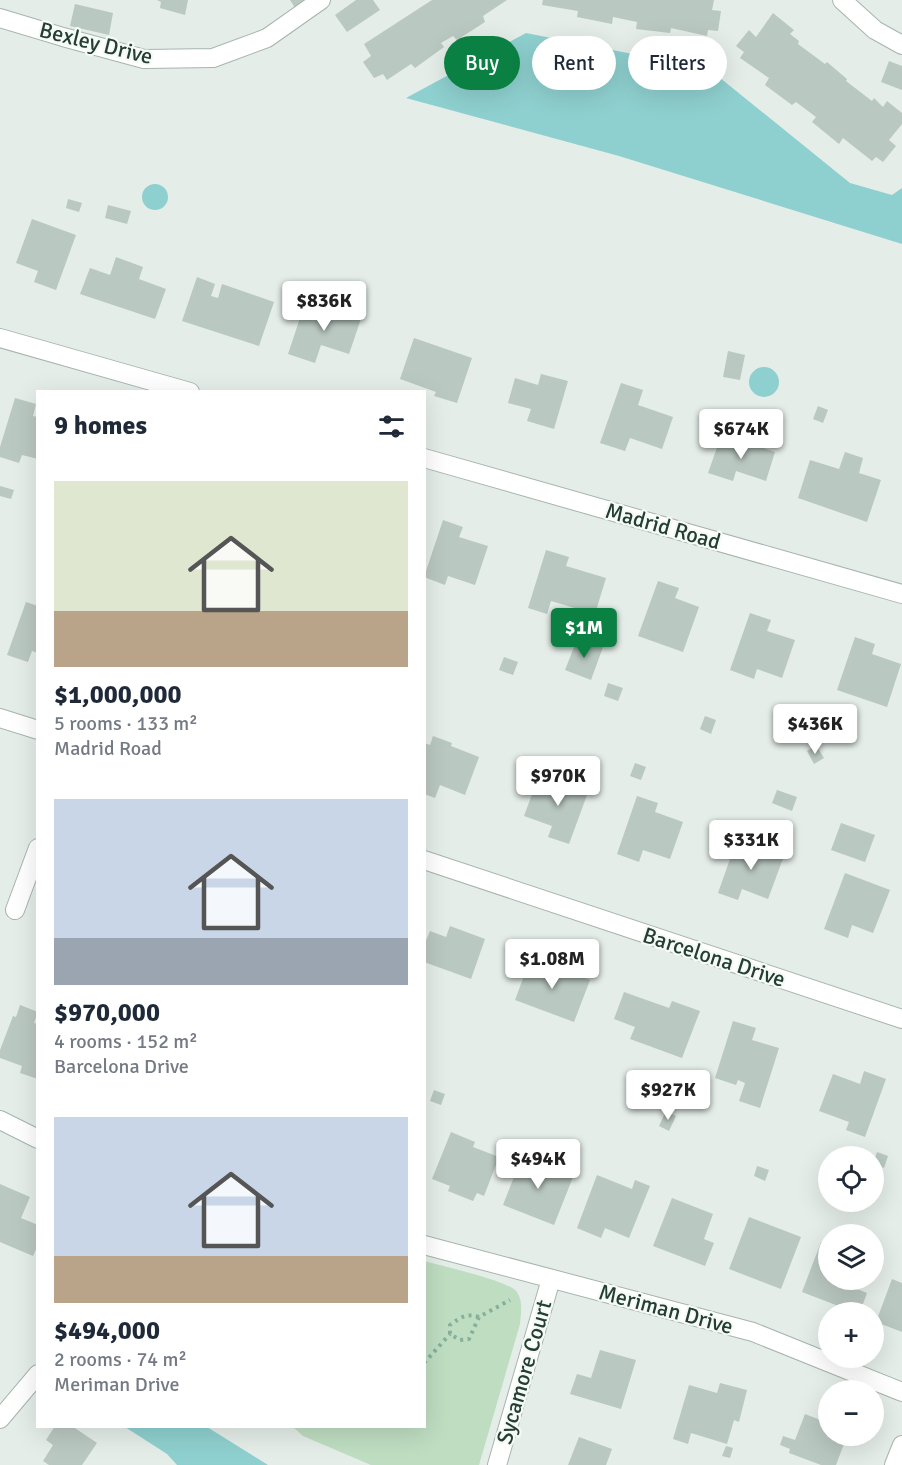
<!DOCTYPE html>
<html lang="en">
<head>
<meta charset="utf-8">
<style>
	:root { --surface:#fff; --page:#f6f6f7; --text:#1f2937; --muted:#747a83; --accent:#0b8043 }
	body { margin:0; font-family:Signika,sans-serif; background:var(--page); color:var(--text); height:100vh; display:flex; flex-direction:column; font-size:22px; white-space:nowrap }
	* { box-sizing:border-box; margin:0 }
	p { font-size:20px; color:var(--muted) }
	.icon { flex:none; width:33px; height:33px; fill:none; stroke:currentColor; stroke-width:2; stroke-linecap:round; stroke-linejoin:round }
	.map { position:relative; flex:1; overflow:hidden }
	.sheet { position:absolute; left:36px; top:390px; width:390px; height:1038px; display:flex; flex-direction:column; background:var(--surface); border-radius:0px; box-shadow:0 6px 24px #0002 }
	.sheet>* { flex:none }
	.guide { position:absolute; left:444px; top:36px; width:368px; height:54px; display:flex; gap:12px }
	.controls { position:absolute; left:818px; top:1146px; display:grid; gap:12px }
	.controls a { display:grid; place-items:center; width:66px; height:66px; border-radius:50%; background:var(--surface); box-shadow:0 6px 24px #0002; font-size:30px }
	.price { position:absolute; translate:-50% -51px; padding:0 14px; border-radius:6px; background:#fff; color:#222; font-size:20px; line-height:39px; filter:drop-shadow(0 2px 3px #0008) }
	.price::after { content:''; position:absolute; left:50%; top:36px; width:18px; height:14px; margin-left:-9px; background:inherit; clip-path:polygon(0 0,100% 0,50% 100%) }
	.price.selected { background:var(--accent); color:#fff }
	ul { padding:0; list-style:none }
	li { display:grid; align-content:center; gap:12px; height:318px; padding:0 18px }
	li span { display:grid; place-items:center; height:186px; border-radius:0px; color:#555 }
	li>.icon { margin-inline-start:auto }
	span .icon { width:108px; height:108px; fill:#fffc; stroke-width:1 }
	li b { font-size:26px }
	h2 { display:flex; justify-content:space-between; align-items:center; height:72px; padding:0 18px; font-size:26px }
	.chip { padding:0 21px; border-radius:27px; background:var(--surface); box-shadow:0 6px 24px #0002; font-size:21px; line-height:54px }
	.chip.selected { background:var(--accent); color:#fff }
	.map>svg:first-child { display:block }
	.green { fill:#beddc1 }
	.water { fill:#8ed0cf }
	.building { fill:#b9c8c0 }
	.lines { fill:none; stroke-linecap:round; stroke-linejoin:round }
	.minor-casing { stroke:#a7b5ae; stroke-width:20 }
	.path { stroke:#86b09b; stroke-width:4; stroke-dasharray:3 4.5; stroke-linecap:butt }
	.minor { stroke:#fff; stroke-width:18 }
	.labels { text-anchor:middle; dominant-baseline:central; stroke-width:4.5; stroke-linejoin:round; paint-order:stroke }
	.street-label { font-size:22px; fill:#243e33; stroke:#f5faf6 }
</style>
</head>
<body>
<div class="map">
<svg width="902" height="1465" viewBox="0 0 902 1465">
	<rect width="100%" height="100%" fill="#e4ede8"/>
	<path class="green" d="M425,1261C441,1266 510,1281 517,1292C523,1301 521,1313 520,1324L479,1465H371L303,1436L293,1427L424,1426Z"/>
	<path class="water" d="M526,33L709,69L850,183L892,195L902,188V244L619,156L406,98Z
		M142 197a13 13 0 1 1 26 0a13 13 0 1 1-26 0Z
		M749 382a15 15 0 1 1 30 0a15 15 0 1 1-30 0Z
		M125,1427H207L268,1465H177L167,1454Z"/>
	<path class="building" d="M157,0H188L185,15L160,8L161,2Z
		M290,0H311L297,11Z
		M356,0H373L380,10L347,32L335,15Z
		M432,0H507L483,16L485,22L457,40L453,36L441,43L444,47L415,68L411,64L387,80L383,74L374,78L363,62L371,56L364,44Z
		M543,0H714L712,10L721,11L718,31L708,30L707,36L671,28L670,33L636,29L637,22L613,17L612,24L577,17L578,11L542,5Z
		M75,4L113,13L109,35L70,26Z
		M773,13L794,30L790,34L799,41L798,44L825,64L827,62L847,79L846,81L872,101L874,98L883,107L887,101L902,113V124L889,140L896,146L883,162L876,157L872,161L843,138L839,144L812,122L816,117L796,102L792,105L765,85L769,78L740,58L744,52L736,46L749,30L756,37Z
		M889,61L902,66V90L881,82Z
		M68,199L82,203L79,212L66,208Z
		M108,205L131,211L127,224L105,218Z
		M32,219L76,235L56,290L34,282L38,271L16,263Z
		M116,257L143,267L139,279L166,289L155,319L80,294L90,268L110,275Z
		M197,277L215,284L211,296L218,298L222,284L274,302L259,346L182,321Z
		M305,303L326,310L328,305L362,316L349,354L321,345L315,363L288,354Z
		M414,338L472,358L457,403L434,396L436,392L400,379Z
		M728,351L745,355L740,380L723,377Z
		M541,374L568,381L554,429L527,421L531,409L508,403L515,378L538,385Z
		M621,383L643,390L638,405L673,417L662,449L630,438L625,451L600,443Z
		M15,398L36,404L33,416L38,417V459L22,455L19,463L0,457V447Z
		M818,406L828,410L823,423L813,419Z
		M734,438L775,452L766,481L736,471L733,481L708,473L720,439L732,443Z
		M845,452L863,458L859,473L881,480L867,522L798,498L810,460L839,469Z
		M0,486L14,490L11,499L0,496Z
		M443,520L463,527L459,537L488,546L475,585L448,576L445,585L424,577Z
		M546,550L569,557L566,566L606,578L595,614L551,601L547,614L528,608Z
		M658,581L679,588L675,598L699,607L683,652L638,636Z
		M26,602L38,606V653L32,651L28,662L7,655Z
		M750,613L771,620L767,631L795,640L782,678L757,669L754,679L730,670Z
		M578,637L603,647L591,680L565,670Z
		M855,637L875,644L872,654L901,664L887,707L837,690Z
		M504,657L518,662L513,675L499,670Z
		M608,683L623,688L618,701L604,696Z
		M705,716L716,720L711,734L700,729Z
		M433,736L452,743L451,746L479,757L465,795L440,785L435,798L424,794V760L426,755H424V743L430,745Z
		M816,745L824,758L814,764L807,751Z
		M635,763L646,767L641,780L630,776Z
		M538,778L565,788L568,779L590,787L569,844L548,837L552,826L524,816Z
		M777,790L797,797L792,811L772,803Z
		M637,796L658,803L655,812L683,822L670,859L643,850L639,862L617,854Z
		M841,823L875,835L865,862L831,850Z
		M737,839L784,856L768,899L742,889L738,900L718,893Z
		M845,873L890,890L873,933L852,925L848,938L824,929Z
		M450,926L485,939L471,979L424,962V945L430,931L446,937Z
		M531,957L590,980L574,1022L515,1000Z
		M624,992L669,1008L672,1001L700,1011L682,1058L630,1039L635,1027L614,1019Z
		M20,1005L38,1012L34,1023L38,1024V1079L20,1073L22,1066L0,1058V1050L13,1016L16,1017Z
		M733,1021L756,1028L752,1040L779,1048L760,1108L739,1101L745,1083L738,1080L736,1085L715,1078Z
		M864,1071L886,1079L865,1137L846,1130L849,1122L819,1111L833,1074L860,1084Z
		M434,1090L445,1094L441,1105L430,1101Z
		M666,1111L676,1116L669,1131L659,1126Z
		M451,1132L475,1142L473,1147L499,1157L484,1196L477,1193L473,1201L448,1191L450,1186L432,1179Z
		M533,1151L548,1158L545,1166L573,1177L554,1225L503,1205L521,1159L529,1162Z
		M877,1152L888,1156L884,1168L873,1164Z
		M757,1166L769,1170L765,1181L754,1176Z
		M597,1175L632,1189L635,1180L650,1186L629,1238L605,1228L601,1238L577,1228Z
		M0,1184L30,1197L21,1218L38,1225V1245L33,1256L0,1242Z
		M672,1198L713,1214L704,1239L714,1243L705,1266L653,1246Z
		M749,1217L801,1237L781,1289L729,1269Z
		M821,1242L828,1245V1280H861L857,1289L867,1293L860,1312H854L802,1292Z
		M892,1279L902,1283V1332L876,1322Z
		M600,1350L636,1360L621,1409L570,1394L577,1374L591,1378Z
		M720,1383L747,1390L739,1422L734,1420L727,1444L691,1433L688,1444L673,1439L689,1385L717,1393Z
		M805,1414L828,1423V1436H847L836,1465H821L789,1453L790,1449L780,1445L783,1436L795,1440Z
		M55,1426H72L97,1443L82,1465H49L43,1461L53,1445L46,1440Z
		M579,1437L612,1449L606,1465H568Z
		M726,1446L733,1448L730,1458L722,1456Z"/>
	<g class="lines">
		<defs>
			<path id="minor" d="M842,0L875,30L902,45
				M0,18L63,37L144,59L213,58L267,38L321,0
				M0,338L190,392
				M424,458L902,594
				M0,718L38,730
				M424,860L902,1019
				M15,910L38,848
				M0,1120L38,1139
				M424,1245L753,1332L902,1392
				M0,1419L38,1374
				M497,1465L551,1279
				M894,1465L902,1445"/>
		</defs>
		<use href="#minor" class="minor-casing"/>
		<path class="path" d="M479,1317C466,1313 461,1317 450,1325V1334L460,1340L469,1339L479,1317L510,1300
			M424,1363L450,1334"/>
		<use href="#minor" class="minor"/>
	</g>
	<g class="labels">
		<g class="street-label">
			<text transform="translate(96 43) rotate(14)">Bexley Drive</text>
			<text transform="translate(663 526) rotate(16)">Madrid Road</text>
			<text transform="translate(714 957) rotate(18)">Barcelona Drive</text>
			<text transform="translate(666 1309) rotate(15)">Meriman Drive</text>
			<text transform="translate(524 1372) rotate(-74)">Sycamore Court</text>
		</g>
	</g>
</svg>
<div class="controls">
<a><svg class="icon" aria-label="locate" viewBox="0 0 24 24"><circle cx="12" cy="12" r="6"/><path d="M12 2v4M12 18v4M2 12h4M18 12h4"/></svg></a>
<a><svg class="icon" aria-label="layers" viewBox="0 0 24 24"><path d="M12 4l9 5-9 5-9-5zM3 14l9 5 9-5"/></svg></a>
<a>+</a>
<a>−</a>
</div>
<b class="price" style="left:324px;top:332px">$836K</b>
<b class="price" style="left:741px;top:460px">$674K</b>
<b class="price selected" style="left:584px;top:659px">$1M</b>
<b class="price" style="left:815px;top:755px">$436K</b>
<b class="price" style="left:558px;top:807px">$970K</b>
<b class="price" style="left:751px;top:871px">$331K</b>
<b class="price" style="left:552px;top:990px">$1.08M</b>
<b class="price" style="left:668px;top:1121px">$927K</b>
<b class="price" style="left:538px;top:1190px">$494K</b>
<div class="guide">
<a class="chip selected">Buy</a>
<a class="chip">Rent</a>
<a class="chip">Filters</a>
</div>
<section class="sheet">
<h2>9 homes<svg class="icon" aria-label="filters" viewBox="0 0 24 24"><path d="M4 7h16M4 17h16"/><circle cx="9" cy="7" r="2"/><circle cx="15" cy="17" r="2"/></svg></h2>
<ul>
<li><span style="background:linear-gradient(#dfe7d0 70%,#b9a48a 0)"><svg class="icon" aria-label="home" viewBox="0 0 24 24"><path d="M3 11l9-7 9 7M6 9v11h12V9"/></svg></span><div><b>$1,000,000</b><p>5 rooms · 133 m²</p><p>Madrid Road</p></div></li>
<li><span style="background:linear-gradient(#c9d6e8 75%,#9aa5b1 0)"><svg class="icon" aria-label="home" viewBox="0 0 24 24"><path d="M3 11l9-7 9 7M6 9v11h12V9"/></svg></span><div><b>$970,000</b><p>4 rooms · 152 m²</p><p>Barcelona Drive</p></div></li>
<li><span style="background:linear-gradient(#c9d6e8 75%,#b9a48a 0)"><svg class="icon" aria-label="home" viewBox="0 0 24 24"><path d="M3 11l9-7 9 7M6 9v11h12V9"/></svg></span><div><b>$494,000</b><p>2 rooms · 74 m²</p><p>Meriman Drive</p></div></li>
</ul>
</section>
</div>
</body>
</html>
